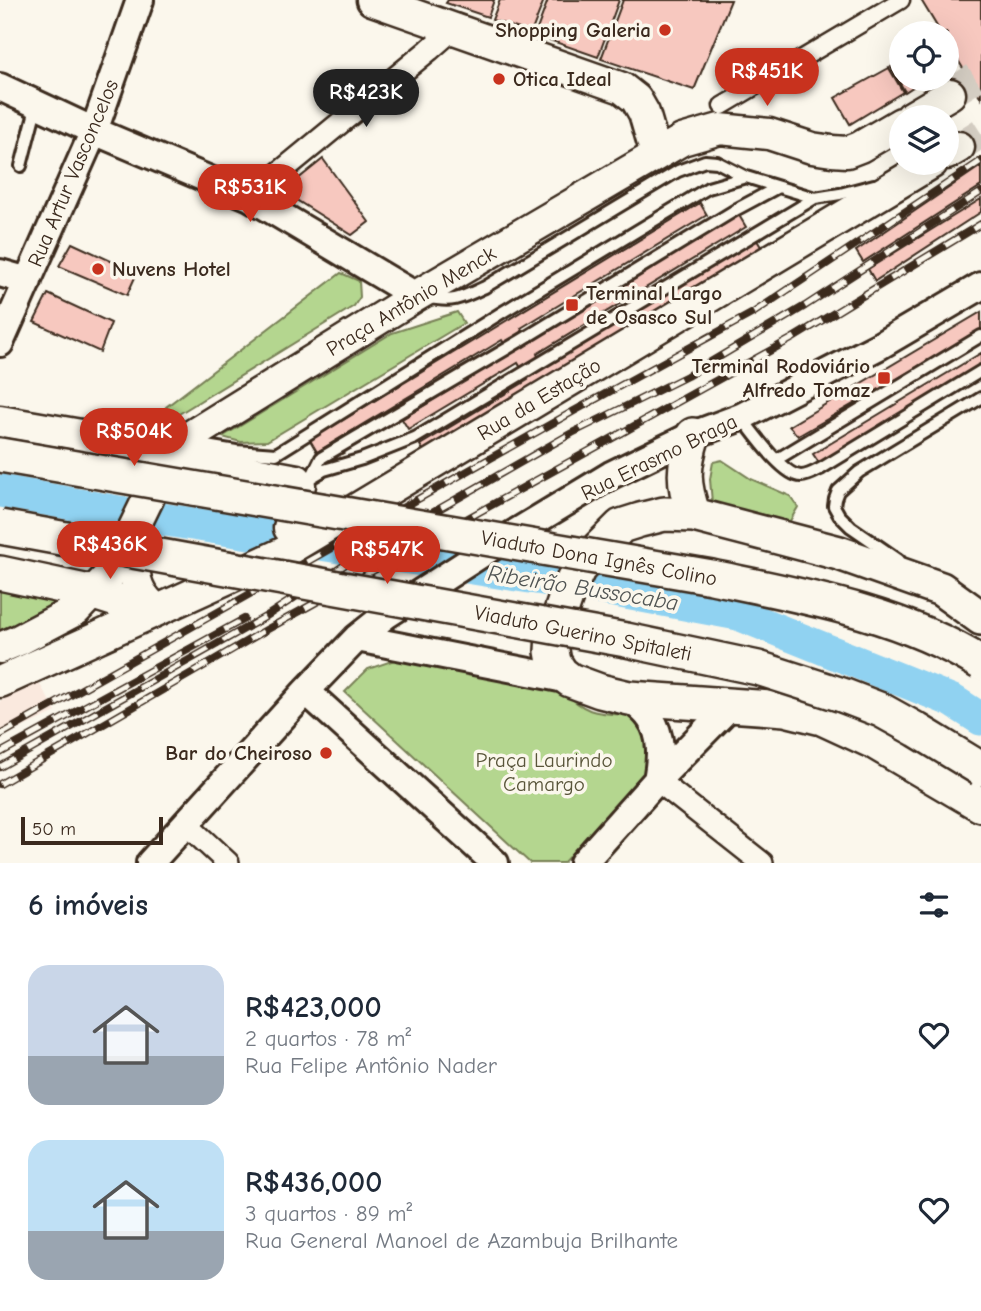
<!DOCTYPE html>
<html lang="pt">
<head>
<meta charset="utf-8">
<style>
	:root { --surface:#fff; --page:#f2f2f3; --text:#1f2937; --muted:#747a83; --accent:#c8321e }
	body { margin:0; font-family:"Comic Neue",sans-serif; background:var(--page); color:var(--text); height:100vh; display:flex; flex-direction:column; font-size:26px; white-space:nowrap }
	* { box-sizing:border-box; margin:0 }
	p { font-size:23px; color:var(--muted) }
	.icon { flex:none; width:38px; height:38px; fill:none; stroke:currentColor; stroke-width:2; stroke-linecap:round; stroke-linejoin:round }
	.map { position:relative; height:863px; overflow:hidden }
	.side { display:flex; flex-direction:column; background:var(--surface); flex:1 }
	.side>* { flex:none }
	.controls { position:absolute; left:889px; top:21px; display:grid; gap:14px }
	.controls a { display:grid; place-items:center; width:70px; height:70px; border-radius:50%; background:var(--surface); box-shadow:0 7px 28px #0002; font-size:35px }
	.scale { position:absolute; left:21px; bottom:18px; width:142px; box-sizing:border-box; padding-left:7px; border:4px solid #3b2a1e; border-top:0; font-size:19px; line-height:24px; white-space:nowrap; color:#3b2a1e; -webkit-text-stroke:5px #fbf7ec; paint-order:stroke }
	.price { position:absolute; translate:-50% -60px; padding:0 16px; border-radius:24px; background:var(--accent); color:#fff; font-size:23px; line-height:46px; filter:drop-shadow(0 2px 4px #0008) }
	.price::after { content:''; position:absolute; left:50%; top:42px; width:21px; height:16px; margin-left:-10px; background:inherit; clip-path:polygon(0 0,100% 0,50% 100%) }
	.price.active { background:#222; color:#fff }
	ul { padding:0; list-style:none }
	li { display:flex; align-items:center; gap:21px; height:175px; padding:0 28px }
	li span { display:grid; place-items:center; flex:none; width:196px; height:140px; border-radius:21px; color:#555 }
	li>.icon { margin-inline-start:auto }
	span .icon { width:84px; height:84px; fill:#fffc; stroke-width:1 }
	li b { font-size:30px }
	h2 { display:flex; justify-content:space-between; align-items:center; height:84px; padding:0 28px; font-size:30px }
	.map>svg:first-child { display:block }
	.built { fill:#fae9de }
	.green { fill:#b4d68f; stroke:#788056; stroke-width:2 }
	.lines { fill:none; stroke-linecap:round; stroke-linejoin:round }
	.river { stroke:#90d2f1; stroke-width:33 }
	.building { fill:#f7c8bf; stroke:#3b2a1e; stroke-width:2 }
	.secondary-tunnel { stroke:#d5cec3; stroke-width:30; stroke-dasharray:30 15; stroke-linecap:butt }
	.service-casing { stroke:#3b2a1e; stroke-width:16 }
	.pedestrian-casing { stroke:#3b2a1e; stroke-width:21 }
	.minor-casing { stroke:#3b2a1e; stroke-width:26 }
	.tertiary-casing { stroke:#3b2a1e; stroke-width:32 }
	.secondary-casing { stroke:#3b2a1e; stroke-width:35 }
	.primary-casing { stroke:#3b2a1e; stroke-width:38 }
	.service { stroke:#fbf7ec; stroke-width:10 }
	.pedestrian { stroke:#fbf7ec; stroke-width:16 }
	.minor { stroke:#fbf7ec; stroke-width:21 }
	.tertiary { stroke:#fbf7ec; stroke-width:26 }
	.secondary { stroke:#fbf7ec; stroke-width:30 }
	.primary { stroke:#fbf7ec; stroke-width:33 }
	.rail-casing { stroke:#3b2a1e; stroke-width:8 }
	.rail { stroke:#fbf7ec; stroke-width:5; stroke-dasharray:16; stroke-linecap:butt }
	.primary-bridge-casing { stroke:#3b2a1e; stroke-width:38; stroke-linecap:butt }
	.primary-bridge { stroke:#fbf7ec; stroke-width:33 }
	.poi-dot { fill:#c8321e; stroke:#fbf7ec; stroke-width:2.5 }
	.labels { text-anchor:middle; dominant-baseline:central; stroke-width:7; stroke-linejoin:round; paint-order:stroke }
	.poi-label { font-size:21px; font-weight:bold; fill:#3b2a1e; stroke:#fbf7ec; text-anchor:end }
	.street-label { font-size:21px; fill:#3b2a1e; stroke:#fbf7ec }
	.park-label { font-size:21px; fill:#59553a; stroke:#fbf7ec }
	.water-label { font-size:23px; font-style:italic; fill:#505453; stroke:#fbf7ec }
</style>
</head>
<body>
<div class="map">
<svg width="981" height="863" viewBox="0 0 981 863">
	<rect width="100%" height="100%" fill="#fbf7ec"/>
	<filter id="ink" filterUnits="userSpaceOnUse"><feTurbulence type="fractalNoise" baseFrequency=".0143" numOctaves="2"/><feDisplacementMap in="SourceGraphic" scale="14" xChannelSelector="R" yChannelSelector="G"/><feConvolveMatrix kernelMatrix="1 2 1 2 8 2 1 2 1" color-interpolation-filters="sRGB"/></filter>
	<g filter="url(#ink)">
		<path class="built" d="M38,681L56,712L0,738V701Z"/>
		<path class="green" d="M341,273L359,281L360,297L354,306L174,417L166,407Z
			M457,312L464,323L267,441L241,442L222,437L392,333Z
			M722,460L751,479L790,496L798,507L787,526L712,503L710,479L713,462Z
			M0,590L66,601L0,635Z
			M412,654L561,689C588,716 597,713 633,715L649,733V770L563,863H530L345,692L368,669Z"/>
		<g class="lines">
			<path class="river" d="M0,491L135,515L594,587L738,614L953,701L981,719"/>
		</g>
		<path class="building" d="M448,0H494L488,17L446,3Z
			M500,0H544L531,33L492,20Z
			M548,0H619L598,57L535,35Z
			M623,0H731L694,90L601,59Z
			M921,0H981V98L947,42V33H941Z
			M901,60V79H925L905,92L891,67Z
			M889,68L903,92L850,124L835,98Z
			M323,159L369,222L352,235L290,196L287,191L292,184Z
			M981,166V186L863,262L856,251Z
			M981,199V212L875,281L868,269Z
			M700,203L707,215L521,328L525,335L737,212L746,227L537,354L540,360L755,237L763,250L426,455L420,445L528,380L518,363L408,429L402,419L510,353L502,340L317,452L310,440Z
			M72,243L137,273L127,295L59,266Z
			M48,294L111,323L100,352L34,322Z
			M981,312V330L798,436L789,426Z
			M981,353V366L819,463L813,454Z"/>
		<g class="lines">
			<path class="secondary-tunnel" d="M950,94L981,74
				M959,147L981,133"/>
			<defs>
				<path id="service" d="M21,166L37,104
					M425,297C453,303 460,299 485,287L678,171L705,161L717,162L746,177L815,198
					M741,417C752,431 783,476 801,476C808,476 816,471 822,468L981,371
					M189,448L206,446L236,451L276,454L501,313L708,188L746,177
					M776,460L981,336
					M311,478L321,458L520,341L737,209L778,187
					M302,483L324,470L362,459L415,438L815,198L840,194L874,185
					M899,560L851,527L839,515L834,506L835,499L838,491L859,472L981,398"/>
				<path id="pedestrian" d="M722,106L901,0"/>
				<path id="minor" d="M250,197L429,50L453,29
					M657,780L762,863
					M186,824L228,863"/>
				<path id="tertiary" d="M0,87L94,131L250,197L416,296
					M0,273L28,281
					M0,343L94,131L140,0
					M357,638L570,680
					M306,691L495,863
					M629,698C636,704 645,710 650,718C663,736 661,759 657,780
					M150,863L306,691L357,638L386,615L484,552L611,475L693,435L741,417L879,346L981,286
					M583,863L657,780L730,706"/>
				<path id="secondary" d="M372,0L622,88L636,99L644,113L656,154
					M911,117L950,94
					M947,154L959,147
					M0,421L168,450L194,461L297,480L300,485L289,528
					M168,450L416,296L682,140L720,129L769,134L812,148L832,151L847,152L860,147L901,123
					M135,535C134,553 131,575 141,592C144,598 151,604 155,610
					M0,648L19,640L76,610L113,571L148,499L164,460
					M0,682L283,553L932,163"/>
				<path id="primary" d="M693,435C683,467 682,483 694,515
					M0,573L94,593L151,611
					M981,618L941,589L839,553L694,515L664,514L640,520L621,526L579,568L569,589L553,634L552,651L554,662L561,673L570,680L600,691L629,698L785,709L822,718L874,742L981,805"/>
			</defs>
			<use href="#service" class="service-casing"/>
			<use href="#pedestrian" class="pedestrian-casing"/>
			<use href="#minor" class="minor-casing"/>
			<use href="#tertiary" class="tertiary-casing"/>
			<use href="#secondary" class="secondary-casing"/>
			<use href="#primary" class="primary-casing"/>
			<use href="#service" class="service"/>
			<use href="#pedestrian" class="pedestrian"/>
			<use href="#minor" class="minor"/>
			<use href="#tertiary" class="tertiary"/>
			<use href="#secondary" class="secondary"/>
			<use href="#primary" class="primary"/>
			<defs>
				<path id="rail" d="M0,735L574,411L753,313L981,161
					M0,753L244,619
					M0,767L265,617L369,549L572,433L687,376L805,306L981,192
					M0,784L266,630L793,338L981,224"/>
			</defs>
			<use href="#rail" class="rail-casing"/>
			<use href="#rail" class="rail"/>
			<defs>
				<path id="primary-bridge" d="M0,455L712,577C803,596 901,613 981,663
					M0,527L626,640L758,668L842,695L881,710L917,730L981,769"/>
			</defs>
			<use href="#primary-bridge" class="primary-bridge-casing"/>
			<use href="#primary-bridge" class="primary-bridge"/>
		</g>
	</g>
	<g class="poi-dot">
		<circle cx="665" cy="30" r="7"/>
		<circle cx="499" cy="79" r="7"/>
		<circle cx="98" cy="269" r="7"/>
		<rect x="565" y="298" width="14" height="14" rx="3.5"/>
		<rect x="877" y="371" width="14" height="14" rx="3.5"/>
		<circle cx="326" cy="753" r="7"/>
	</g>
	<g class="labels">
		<g class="poi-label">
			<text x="651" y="30">Shopping Galeria</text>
			<text x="513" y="79" text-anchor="start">Otica Ideal</text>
			<text x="112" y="269" text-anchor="start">Nuvens Hotel</text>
			<text x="586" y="293" text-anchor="start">Terminal Largo<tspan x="586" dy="24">de Osasco Sul</tspan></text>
			<text x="870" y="366">Terminal Rodoviário<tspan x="870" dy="24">Alfredo Tomaz</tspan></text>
			<text x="312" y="753">Bar do Cheiroso</text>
		</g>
		<g class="street-label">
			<text transform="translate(73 173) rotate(-67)">Rua Artur Vasconcelos</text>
			<text transform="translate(411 301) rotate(-31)">Praça Antônio Menck</text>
			<text transform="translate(539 399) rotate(-31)">Rua da Estação</text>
			<text transform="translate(659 457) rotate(-26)">Rua Erasmo Braga</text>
			<text transform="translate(599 558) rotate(10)">Viaduto Dona Ignês Colino</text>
			<text transform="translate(583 633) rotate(11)">Viaduto Guerino Spitaleti</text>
		</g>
		<g class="park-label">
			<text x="544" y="760">Praça Laurindo<tspan x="544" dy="24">Camargo</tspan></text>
		</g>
		<g class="water-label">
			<text transform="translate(583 588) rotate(9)">Ribeirão Bussocaba</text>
		</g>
	</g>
</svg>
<div class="controls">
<a><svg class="icon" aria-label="locate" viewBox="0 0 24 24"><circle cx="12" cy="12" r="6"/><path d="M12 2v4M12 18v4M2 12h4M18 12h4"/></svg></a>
<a><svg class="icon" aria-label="layers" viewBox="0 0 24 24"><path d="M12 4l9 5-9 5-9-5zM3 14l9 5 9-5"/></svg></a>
</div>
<div class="scale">50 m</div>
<b class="price" style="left:767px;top:108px">R$451K</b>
<b class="price active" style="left:366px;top:129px">R$423K</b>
<b class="price" style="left:250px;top:224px">R$531K</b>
<b class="price" style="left:134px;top:468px">R$504K</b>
<b class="price" style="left:110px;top:581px">R$436K</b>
<b class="price" style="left:387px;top:586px">R$547K</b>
</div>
<section class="side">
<h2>6 imóveis<svg class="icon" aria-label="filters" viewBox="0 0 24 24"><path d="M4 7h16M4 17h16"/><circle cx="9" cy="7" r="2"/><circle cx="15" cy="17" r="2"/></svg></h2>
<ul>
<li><span style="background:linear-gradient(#c9d6e8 65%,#9aa5b1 0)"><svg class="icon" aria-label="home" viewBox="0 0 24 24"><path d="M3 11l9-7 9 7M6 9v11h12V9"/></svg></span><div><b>R$423,000</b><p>2 quartos · 78 m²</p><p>Rua Felipe Antônio Nader</p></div><svg class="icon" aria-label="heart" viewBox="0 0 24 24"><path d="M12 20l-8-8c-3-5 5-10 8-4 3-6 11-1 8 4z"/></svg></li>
<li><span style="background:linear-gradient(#bfe0f5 65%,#9aa5b1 0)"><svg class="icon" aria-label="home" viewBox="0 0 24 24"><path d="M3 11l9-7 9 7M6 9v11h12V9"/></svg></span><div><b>R$436,000</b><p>3 quartos · 89 m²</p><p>Rua General Manoel de Azambuja Brilhante</p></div><svg class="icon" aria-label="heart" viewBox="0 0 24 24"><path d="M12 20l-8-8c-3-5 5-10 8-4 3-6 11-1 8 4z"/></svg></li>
</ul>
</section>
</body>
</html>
